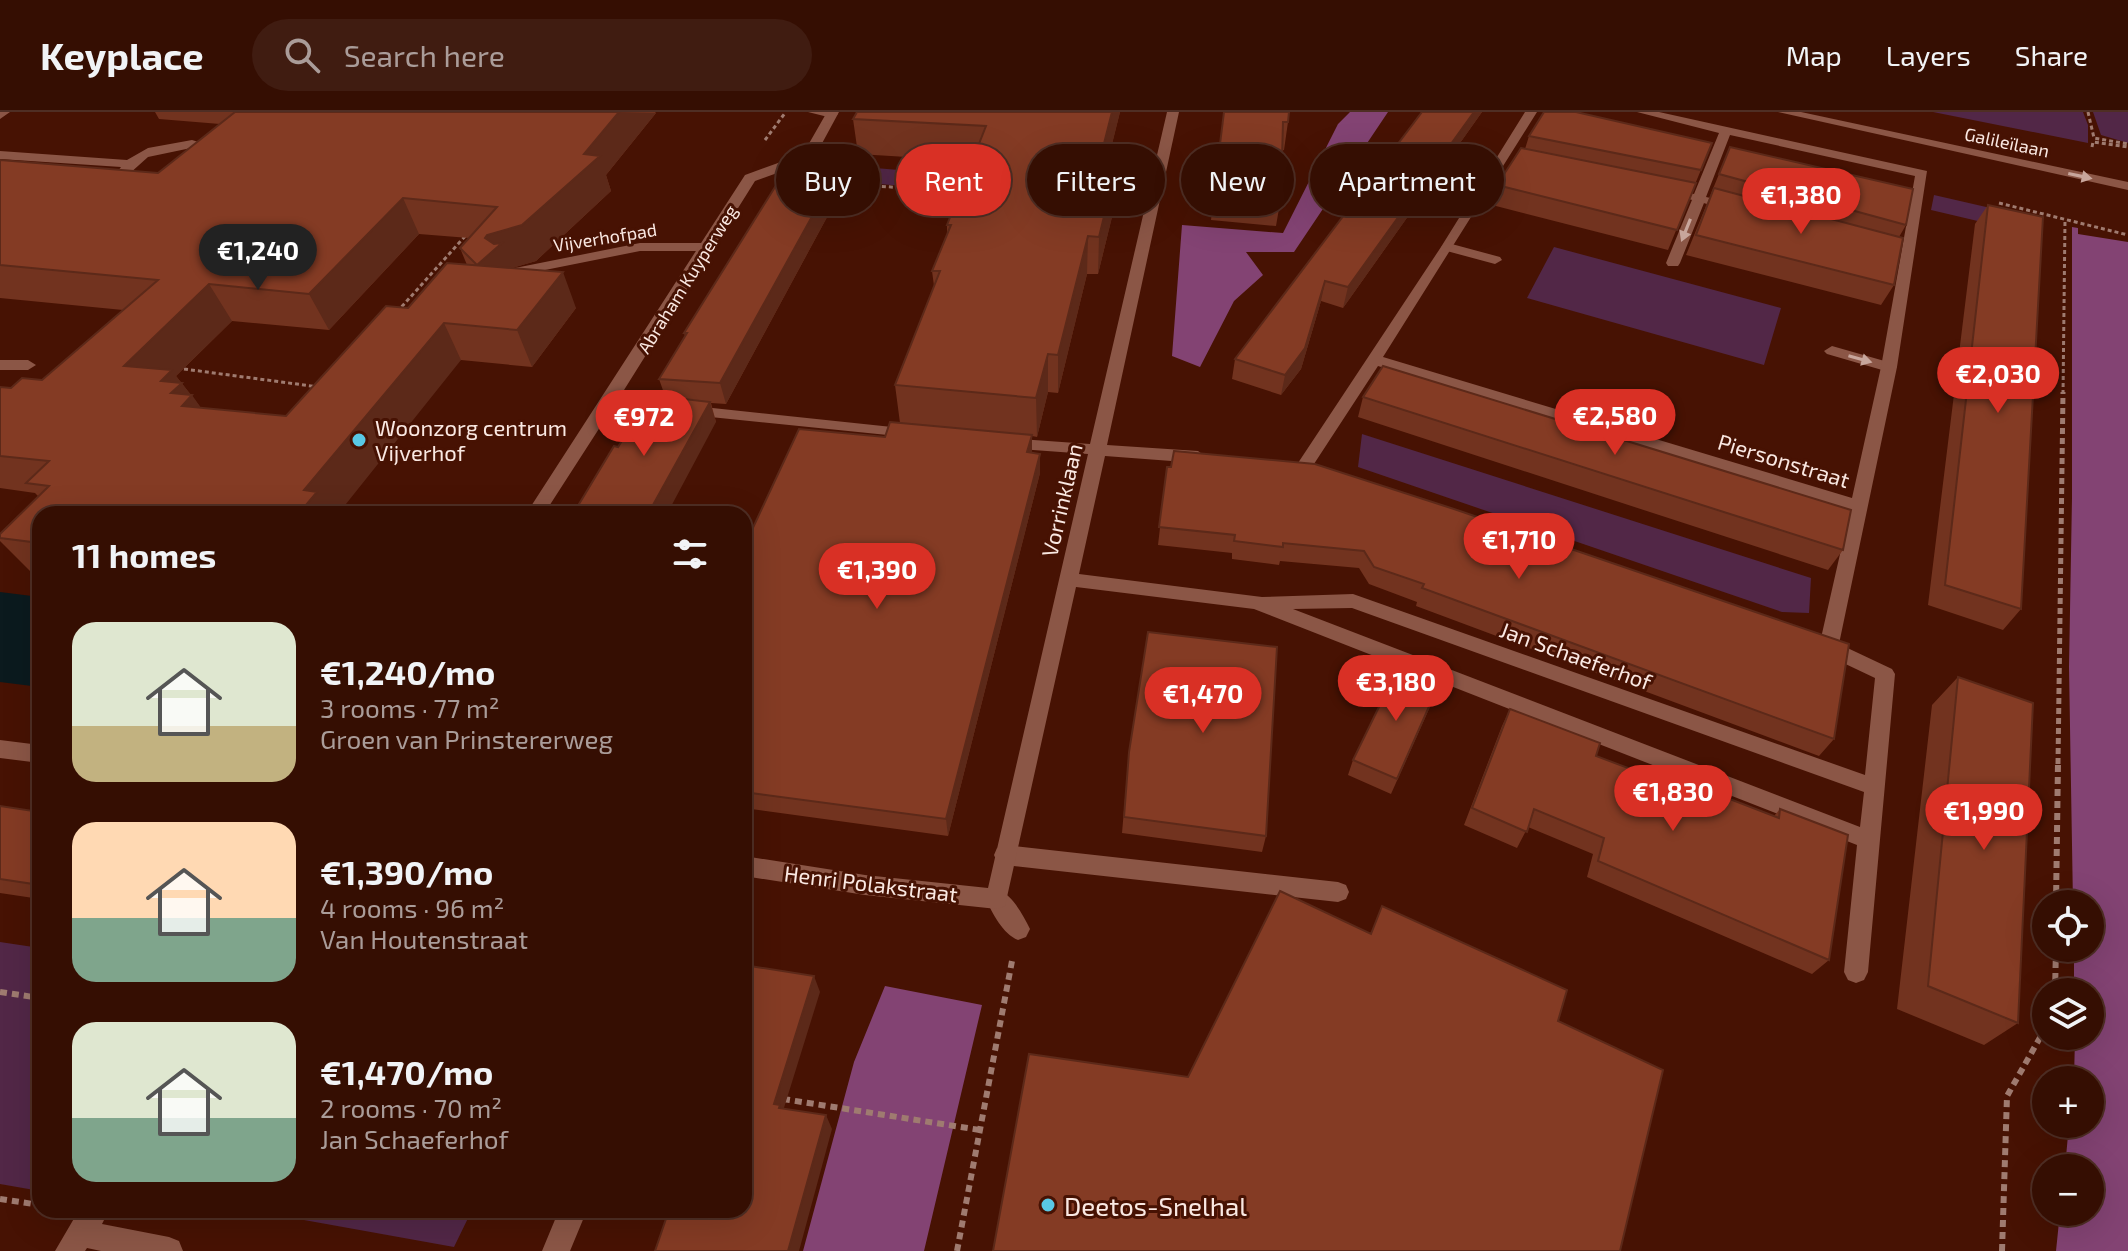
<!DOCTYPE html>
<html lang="en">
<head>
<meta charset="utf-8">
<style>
	:root { --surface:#350e02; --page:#401c11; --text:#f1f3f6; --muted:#aa9c99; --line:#4f2e24; --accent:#d93025 }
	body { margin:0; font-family:"Exo 2",sans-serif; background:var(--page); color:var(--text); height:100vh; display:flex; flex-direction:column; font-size:30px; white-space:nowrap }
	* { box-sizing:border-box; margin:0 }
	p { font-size:26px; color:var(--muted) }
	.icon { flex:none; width:44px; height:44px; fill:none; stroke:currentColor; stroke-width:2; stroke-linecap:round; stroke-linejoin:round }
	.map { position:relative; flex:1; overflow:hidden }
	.panel { position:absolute; left:32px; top:394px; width:720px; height:712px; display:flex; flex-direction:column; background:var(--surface); border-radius:24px; box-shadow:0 8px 32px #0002,0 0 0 2px var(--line) }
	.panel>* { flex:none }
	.top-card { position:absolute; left:776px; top:32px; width:760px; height:72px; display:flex; gap:16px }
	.fabs { position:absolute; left:2032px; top:778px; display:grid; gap:16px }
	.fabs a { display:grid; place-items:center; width:72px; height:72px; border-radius:50%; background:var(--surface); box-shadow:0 8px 32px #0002,0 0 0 2px var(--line); font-size:40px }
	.price { position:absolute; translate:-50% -68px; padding:0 18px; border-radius:28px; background:var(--accent); color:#fff; font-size:26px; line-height:52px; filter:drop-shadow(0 2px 4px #0008) }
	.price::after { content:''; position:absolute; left:50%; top:48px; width:24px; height:18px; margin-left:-12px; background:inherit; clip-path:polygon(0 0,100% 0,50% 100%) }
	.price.selected { background:#222; color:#fff }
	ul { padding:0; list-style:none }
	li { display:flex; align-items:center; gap:24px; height:200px; padding:0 40px }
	li span { display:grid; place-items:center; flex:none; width:224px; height:160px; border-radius:24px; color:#555 }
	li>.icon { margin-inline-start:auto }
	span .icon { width:96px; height:96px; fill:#fffc; stroke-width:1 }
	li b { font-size:34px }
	h2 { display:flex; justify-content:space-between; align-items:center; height:96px; padding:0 40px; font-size:34px }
	.chip { padding:0 28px; border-radius:36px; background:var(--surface); box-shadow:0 8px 32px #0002,0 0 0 2px var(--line); font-size:28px; line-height:72px }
	.chip.selected { background:var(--accent); color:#fff }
	header { display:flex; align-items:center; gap:48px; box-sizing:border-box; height:112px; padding:0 40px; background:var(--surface); border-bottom:2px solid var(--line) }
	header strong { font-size:38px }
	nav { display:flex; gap:44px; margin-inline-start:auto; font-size:28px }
	.search { width:560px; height:72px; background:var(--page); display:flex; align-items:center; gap:20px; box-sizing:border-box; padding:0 28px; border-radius:44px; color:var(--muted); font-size:30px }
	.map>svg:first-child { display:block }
	.green { fill:#522747 }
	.forest { fill:#834373 }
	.water { fill:#0b1a1e }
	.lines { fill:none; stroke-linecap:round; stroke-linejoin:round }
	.path-far2 { stroke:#9f7b70; stroke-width:3; stroke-dasharray:4 3; stroke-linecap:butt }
	.path-far1 { stroke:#9f7b70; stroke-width:5; stroke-dasharray:6 4; stroke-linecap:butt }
	.path { stroke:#9f7b70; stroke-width:6; stroke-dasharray:7 5; stroke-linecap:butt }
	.service { fill:#8b5646; fill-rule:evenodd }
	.minor { fill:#8b5646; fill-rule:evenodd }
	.tertiary { fill:#8b5646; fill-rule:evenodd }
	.wall { fill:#72331f; fill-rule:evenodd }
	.shaded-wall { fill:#5c2919 }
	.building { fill:#843b24; stroke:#5c2919; stroke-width:2 }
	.oneway { fill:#c8a69c }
	.poi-dot { fill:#59c8e5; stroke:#471203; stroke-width:3 }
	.labels { text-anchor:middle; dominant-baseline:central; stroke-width:6; stroke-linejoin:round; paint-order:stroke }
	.far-street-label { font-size:18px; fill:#fae8e2; stroke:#471203 }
	.poi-label { font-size:22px; fill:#fae8e2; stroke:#471203; text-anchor:start }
	.street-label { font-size:22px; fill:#fae8e2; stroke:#471203 }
	.near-poi-label { font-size:26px; fill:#fae8e2; stroke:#471203; text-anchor:start }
</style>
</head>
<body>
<header>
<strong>Keyplace</strong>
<div class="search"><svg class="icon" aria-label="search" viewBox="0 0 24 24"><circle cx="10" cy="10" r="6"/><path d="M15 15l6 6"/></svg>Search here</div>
<nav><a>Map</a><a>Layers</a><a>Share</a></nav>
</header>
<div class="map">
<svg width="2128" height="1139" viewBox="0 0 2128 1139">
	<rect width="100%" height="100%" fill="#471203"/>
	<path class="green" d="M1933,0H2083L2088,13V31Z
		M2093,0H2128V31L2101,23Z
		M875,56L935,61L928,76L867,71Z
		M1934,83L2043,108L2042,124L1931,98Z
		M1554,135L1781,196L1764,253L1527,186Z
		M1362,322L1811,466L1809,501L1782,500L1358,355Z
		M0,830L40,836V1079L0,1072Z
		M248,1098H472L454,1135Z"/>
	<path class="forest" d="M1350,0H1388L1294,140H1246L1263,163L1234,189L1200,255L1172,244L1182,113L1283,121L1338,12Z
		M2072,115L2078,116V122L2128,130V1139H2056L2060,1100H2090V1056H2065L2069,1012H2090V968H2074L2075,924H2090V880H2074V836H2090V792H2073L2069,555L2072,386Z
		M885,874L982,893L924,1139H803L854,950Z"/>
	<path class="water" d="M0,480L40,485V575L0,570Z"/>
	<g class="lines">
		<path class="path-far2" d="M2088,0L2094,26L2128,32
			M765,28L785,1
			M2092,35L2093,30L2128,35
			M833,71L963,80
			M1999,91L2128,123
			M397,200L468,121
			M184,257L319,275
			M2063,282L2065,108"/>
		<path class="path-far1" d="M2058,652L2063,280"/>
		<path class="path" d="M2056,792L2058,650
			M0,880L40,886
			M2055,880L2056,836
			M783,987L980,1018
			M0,1087L40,1093
			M957,1139L1012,849
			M2002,1139L2007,984L2046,915"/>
		<path class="service" d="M808,0H837L838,2L832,6Z
			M192,28L218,36L222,46C200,75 143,94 115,63L121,55L0,47V39L127,48L148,36ZM191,36L208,41L209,45C192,65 151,82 129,62L148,45Z
			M1694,83L1706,86L1680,151L1678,154H1668L1666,151Z
			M640,131H706L713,135L706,139H640L510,165L503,161L510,157Z
			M1448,131L1500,145L1502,148L1495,152L1443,138L1441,135Z
			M1832,234L1895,252L1897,255L1889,260L1827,242L1824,239Z
			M0,248H28L36,253L28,258H0Z
			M1005,733L1338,770L1346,773L1349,780L1346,787L1338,790L1005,753L997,750L994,743L997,736Z
			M997,777C1012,782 1023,803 1030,817L1026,825L1018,828C1003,822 992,801 986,787L989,780Z"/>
		<path class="minor" d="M0,0H10L0,7Z
			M827,0H839L813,48L755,69L619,286L911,317L919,322L917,326L613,295L544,402H526L745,63L803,42Z
			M1167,0H1179L1107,333L1198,339L1206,345L1198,351L1105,344L1079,462L1262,485L1353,482L1865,663L1875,566L1816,538L1813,533L1821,526L1850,398L1378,254L1312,355L1306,357L1298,351L1441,135L1525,0H1537L1383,245L1852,386L1881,255L1915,64L1730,23L1706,85L1738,92L1740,95L1733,99L1659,79L1666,75L1694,82L1719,21L1637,0H1659L1927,59L1897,255L1839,532L1892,557L1895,562L1868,860L1864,868L1856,871L1848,868L1844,860L1857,733L1254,497L1076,475L1005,794L997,797L865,783L744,764V744L865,763L988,776L1088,342L1006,336L998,331L1006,326L1090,332ZM1352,496L1864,680L1860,715L1293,497Z
			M0,628L40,633V651L0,646Z
			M79,1098H109L102,1112L169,1125L179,1129L183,1139H101L87,1136L85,1139H55Z
			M559,1098H587L570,1139H542Z"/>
		<path class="tertiary" d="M1778,0H1801L2128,70V78Z"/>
	</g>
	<path class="wall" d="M155,0H655L656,1L606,63L611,79L536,149L512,156L576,196L532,255L461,248L40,402V463L32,461L0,429V422L38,384L35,381L0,376V275L11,276L42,268L123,198L0,186V48L158,61L220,12L159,7ZM419,122L469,126L460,136L467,153L408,196L286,304L201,296L176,264L232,209L329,218Z
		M1120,0L1103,68H1113L1112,105L1098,162H1087L1058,281L1048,280L1037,325L1032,324V341L1040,342V361L948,724L744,696V435L885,325L900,311L895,273L934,174L932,159L947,122V113L972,49L858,42L853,7Z
		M1224,0L1288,10L1284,38H1282L1281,85L1276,114L1211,108Z
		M1422,0H1482L1343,196L1321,189L1301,257L1281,283L1232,267L1235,247Z
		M1529,24L1712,31L1668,138L1492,93L1497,73L1525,37Z
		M1730,35L1906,113L1899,125L1894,173L1881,193L1686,143Z
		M835,63L839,83L726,292L711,291L716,310L618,335L665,284L659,267L685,224L684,221Z
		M1988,93L2021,497L2003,518L1928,493L1975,112Z
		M1363,285L1843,438L1828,458L1358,305Z
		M1167,355L1834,627L1819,644L1416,494L1417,490L1369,472L1359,456L1280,449L1279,453L1232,447V441L1158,433Z
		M1958,565L2018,911L1984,933L1897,897L1932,593Z
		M1433,588L1391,682L1348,663L1353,648Z
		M1510,597L1596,644L1681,676L1686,670L1774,704L1780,697L1829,848L1812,862L1587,765L1593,742L1528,715L1517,736L1464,713L1502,614Z
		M1129,640L1266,724L1262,740L1122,721Z
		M0,694L40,700V787L0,781Z"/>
	<path class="shaded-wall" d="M619,0L656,1L606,63L611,79L536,149L512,156L516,167L493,189L477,153L487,123L584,42Z
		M1112,0H1120L1094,104L1095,67Z
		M1474,0H1482L1343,196L1348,175Z
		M835,63L839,83L726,292L720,271Z
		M1113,68L1112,105L1098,162L1099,125Z
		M403,86L419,122L329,218L309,182Z
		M1088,124L1087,162L1058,281V243Z
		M563,160L576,196L532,255L517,218Z
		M1325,169L1321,189L1301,257L1281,283L1285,263Z
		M209,172L232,209L176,264L192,284V283L218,320L124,254Z
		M444,211L461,248L338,402L306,393L304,378Z
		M1048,242V280L1037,325L1036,286Z
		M710,290L716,310L667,402H648Z
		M1032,323V342L1027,340Z
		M1040,342V361L948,724L946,707Z
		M814,864L820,880L783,999L774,992Z
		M826,1003L832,1017L799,1139H788Z"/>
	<path class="building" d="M235,0H619L584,42L600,44L522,113L487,123L485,126L494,132L502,131L477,153L460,136L497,95L403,86L309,182L209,172L124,254L172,258L161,269L182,271L171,281L192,283L182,294L286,304L386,194L408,196L447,151L563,160L517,218L444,211L304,378L317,380L306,393L386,402H40V431L0,426V422L49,374L26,371L49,349L0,344V275L11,276L22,266L42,268L158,168L0,153V48L158,61Z
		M857,0H1112L1095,67L1113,68L1099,125L1088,124L1058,243L1048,242L1036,286L895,273L940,159H932L951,113H947L986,14L853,7Z
		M1224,0H1289L1288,10H1283L1281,85L1214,80Z
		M1422,0H1474L1348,175L1325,169L1305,236L1285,263L1235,247Z
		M1544,0H1576L1712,31L1701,58L1529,24Z
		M1730,35L1913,77L1906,113L1719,62Z
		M1521,36L1696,71L1677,118L1497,73Z
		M785,59L835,63L720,271L659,267L687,221H684Z
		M1714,76L1903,126L1894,173L1696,123Z
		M1988,93L2043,105L2021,497L1945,473Z
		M1383,254L1851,398L1843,438L1363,285Z
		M650,283L710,290L648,402H573L614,334L618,335Z
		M890,310L1032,323L1027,340L1040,342L946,707L744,680V435L799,317L885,325Z
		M1174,339L1315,352L1454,397L1849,532L1834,627L1422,476L1424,472L1374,455L1364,439L1283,431V435L1234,429L1235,423L1159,415L1167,355H1171Z
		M1148,520L1277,535L1266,724L1124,705L1129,640Z
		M1398,556L1439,572L1397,667L1353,648Z
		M1958,565L2033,591L2018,911L1928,874Z
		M1510,597L1600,631L1596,644L1684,677L1686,670L1779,706L1780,697L1848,723L1829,848L1598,749L1604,726L1534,697L1527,720L1472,696Z
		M0,694L40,700V773L0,767Z
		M1280,779L1371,822L1382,794L1567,878L1558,909L1663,958L1620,1139H993L1029,942L1188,965Z
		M744,853L814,864L774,992L780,993L779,996L826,1003L788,1139H655L669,1098H744Z"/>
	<defs><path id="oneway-solid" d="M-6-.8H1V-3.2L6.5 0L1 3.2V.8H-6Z" transform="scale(2)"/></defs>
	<g class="oneway">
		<use href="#oneway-solid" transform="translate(2080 64) rotate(12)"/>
		<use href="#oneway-solid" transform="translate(1686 118) rotate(112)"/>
		<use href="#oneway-solid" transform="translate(1860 247) rotate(16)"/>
	</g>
	<g class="poi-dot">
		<circle cx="359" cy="328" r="8"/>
		<circle cx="1048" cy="1093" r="8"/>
	</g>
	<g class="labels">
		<g class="far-street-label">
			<text transform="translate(2007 30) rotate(12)">Galileïlaan</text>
			<text transform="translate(605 125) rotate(-9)">Vijverhofpad</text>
			<text transform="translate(687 167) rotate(-58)">Abraham Kuyperweg</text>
		</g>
		<g class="poi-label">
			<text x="375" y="315">Woonzorg centrum<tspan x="375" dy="25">Vijverhof</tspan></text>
		</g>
		<g class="street-label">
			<text transform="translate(1784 348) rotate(17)">Piersonstraat</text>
			<text transform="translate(1061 388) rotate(-77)">Vorrinklaan</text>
			<text transform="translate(1576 543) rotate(20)">Jan Schaeferhof</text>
			<text transform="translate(871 771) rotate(7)">Henri Polakstraat</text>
		</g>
		<g class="near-poi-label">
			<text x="1064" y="1093">Deetos-Snelhal</text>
		</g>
	</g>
</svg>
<div class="fabs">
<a><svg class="icon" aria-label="locate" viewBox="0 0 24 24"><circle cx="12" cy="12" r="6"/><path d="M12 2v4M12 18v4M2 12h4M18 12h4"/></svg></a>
<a><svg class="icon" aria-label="layers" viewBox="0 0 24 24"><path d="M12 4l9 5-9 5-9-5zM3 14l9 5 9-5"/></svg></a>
<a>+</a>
<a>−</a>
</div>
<b class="price" style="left:1801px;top:124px">€1,380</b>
<b class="price selected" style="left:258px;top:180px">€1,240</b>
<b class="price" style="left:1998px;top:303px">€2,030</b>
<b class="price" style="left:1615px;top:345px">€2,580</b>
<b class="price" style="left:644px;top:346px">€972</b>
<b class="price" style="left:1519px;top:469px">€1,710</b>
<b class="price" style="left:877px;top:499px">€1,390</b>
<b class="price" style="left:1396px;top:611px">€3,180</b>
<b class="price" style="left:1203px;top:623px">€1,470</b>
<b class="price" style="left:1673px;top:721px">€1,830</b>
<b class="price" style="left:1984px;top:740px">€1,990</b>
<div class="top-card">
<a class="chip">Buy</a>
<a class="chip selected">Rent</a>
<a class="chip">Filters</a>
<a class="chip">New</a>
<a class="chip">Apartment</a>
</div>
<section class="panel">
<h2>11 homes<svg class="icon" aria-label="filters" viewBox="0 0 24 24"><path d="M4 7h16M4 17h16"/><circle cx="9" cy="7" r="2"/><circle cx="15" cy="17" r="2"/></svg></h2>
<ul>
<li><span style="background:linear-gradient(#dfe7d0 65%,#c2b280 0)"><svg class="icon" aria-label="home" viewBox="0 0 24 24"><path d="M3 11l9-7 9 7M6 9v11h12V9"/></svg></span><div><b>€1,240/mo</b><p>3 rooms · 77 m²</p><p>Groen van Prinstererweg</p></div></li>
<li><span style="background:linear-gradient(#ffd9b3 60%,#7fa58c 0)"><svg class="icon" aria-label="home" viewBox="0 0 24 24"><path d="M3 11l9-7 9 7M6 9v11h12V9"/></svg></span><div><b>€1,390/mo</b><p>4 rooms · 96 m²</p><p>Van Houtenstraat</p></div></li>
<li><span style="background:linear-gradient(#dfe7d0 60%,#7fa58c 0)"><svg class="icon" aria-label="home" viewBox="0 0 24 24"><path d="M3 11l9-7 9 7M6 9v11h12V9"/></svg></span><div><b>€1,470/mo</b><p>2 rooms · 70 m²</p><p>Jan Schaeferhof</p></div></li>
</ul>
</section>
</div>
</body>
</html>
